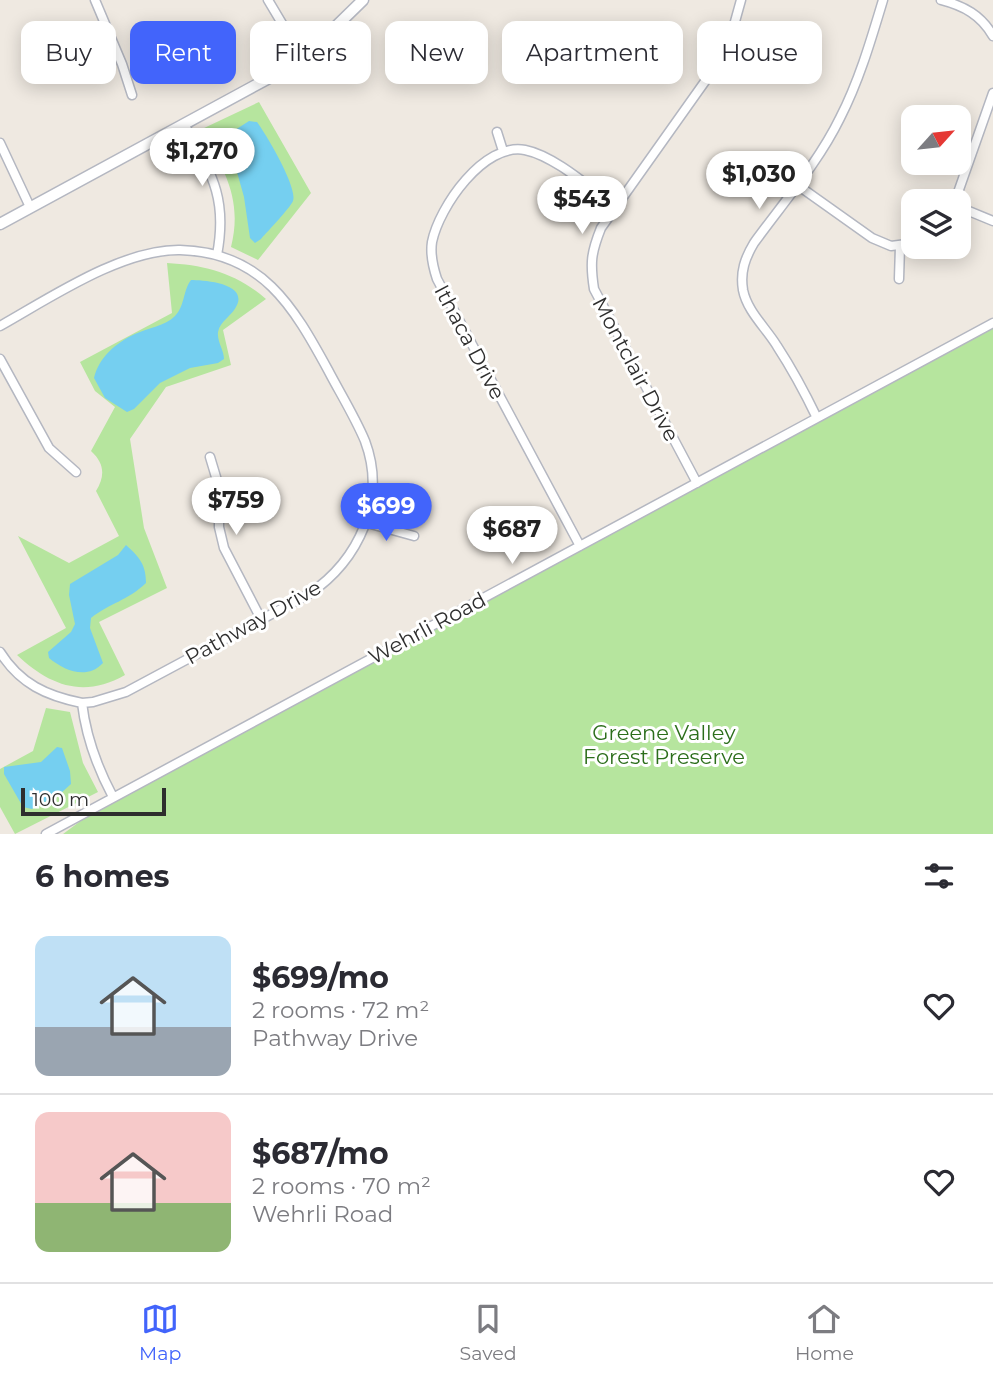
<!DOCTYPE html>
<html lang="en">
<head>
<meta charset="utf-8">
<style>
	:root { --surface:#fff; --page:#f7f7f7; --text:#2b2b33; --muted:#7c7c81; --line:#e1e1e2; --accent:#4264fb }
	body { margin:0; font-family:Montserrat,sans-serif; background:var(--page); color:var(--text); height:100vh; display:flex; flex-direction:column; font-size:26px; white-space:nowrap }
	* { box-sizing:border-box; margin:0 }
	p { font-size:23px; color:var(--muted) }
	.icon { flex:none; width:38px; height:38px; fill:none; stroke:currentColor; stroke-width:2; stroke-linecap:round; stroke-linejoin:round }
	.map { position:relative; height:834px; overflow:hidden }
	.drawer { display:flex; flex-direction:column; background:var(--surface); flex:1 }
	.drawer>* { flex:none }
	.guide { position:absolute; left:21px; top:21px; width:952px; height:63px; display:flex; gap:14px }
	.needle { width:46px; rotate:63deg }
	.fabs { position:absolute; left:901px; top:105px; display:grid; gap:14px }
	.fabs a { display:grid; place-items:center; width:70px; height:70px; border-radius:14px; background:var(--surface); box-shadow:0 4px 18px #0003; font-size:35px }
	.scale { position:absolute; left:21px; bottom:18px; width:145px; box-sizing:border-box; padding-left:7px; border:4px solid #2e2e2e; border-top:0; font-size:19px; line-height:24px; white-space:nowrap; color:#2e2e2e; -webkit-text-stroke:5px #fff; paint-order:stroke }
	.price { position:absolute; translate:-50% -60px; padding:0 16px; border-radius:24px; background:#fff; color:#222; font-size:23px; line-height:46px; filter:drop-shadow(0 2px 4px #0008) }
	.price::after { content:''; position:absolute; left:50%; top:42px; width:21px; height:16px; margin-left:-10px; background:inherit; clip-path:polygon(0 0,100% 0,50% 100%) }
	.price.on { background:var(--accent); color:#fff }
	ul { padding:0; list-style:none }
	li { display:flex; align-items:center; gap:21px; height:175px; padding:0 35px }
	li+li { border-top:2px solid var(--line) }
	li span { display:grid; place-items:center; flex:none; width:196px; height:140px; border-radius:14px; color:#555 }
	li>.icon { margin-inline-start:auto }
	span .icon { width:84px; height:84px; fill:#fffc; stroke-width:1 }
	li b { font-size:30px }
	h2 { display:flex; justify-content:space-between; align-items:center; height:84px; padding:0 35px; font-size:30px }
	.tag { padding:0 24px; border-radius:14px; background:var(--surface); box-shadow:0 4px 18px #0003; font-size:24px; line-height:63px }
	.tag.on { background:var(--accent); color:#fff }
	.menu { display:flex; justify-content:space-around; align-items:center; height:98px; border-top:2px solid var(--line); background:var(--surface); font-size:19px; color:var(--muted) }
	.menu a { display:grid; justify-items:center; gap:4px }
	.menu .on { color:var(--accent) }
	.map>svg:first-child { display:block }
	.green { fill:#b6e59e }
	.water { fill:#75cff0 }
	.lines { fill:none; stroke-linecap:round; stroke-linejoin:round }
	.minor-casing { stroke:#b4b7c1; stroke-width:11 }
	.tertiary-casing { stroke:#b4b7c1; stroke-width:13 }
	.minor { stroke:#fff; stroke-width:8 }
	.tertiary { stroke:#fff; stroke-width:10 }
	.labels { text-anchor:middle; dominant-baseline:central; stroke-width:6; stroke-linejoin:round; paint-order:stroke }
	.street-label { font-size:21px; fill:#2e2e2e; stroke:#fff }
	.park-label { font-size:21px; fill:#2c6e1b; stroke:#fff }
</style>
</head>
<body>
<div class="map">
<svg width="993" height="834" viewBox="0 0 993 834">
	<rect width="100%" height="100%" fill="#efe9e1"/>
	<path class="green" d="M259,102L311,193L258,260L231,247C243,199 224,170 202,129Z
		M167,263C205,265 236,273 266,299L223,330L231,365L166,387L130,439L144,528L167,588L99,622L125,675C83,699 49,685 17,655L66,628L18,536L69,563L119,536L96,491C105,476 105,464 91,451L115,407L95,391L80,362L172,313Z
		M993,323V834H63L113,797Z
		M46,708L70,712L83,763L98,792L15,834L0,807V769L33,751Z"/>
	<path class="water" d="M249,121L257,122C266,134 298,188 293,201C290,208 268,231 261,239L255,243L250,238L244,197L228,140L232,132Z
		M191,280C203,280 247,283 237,305C233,315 220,321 218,332C217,342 224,350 224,359L218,363L190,368L160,383L134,409L127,412L105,398L94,378C99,357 116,343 135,334C148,328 165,326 175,316C185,306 183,290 191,280Z
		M126,545C139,557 146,564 146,583C127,601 110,603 91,618L90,628L103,663C87,680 65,671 49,658L48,652L71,632L75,624L69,595L70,584L118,555Z
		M57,747L62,748L70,771L71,784L61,793L32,809L23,807L4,774V767L41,762Z"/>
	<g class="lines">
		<defs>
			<path id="minor" d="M95,0L122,64L132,95
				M268,0L302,57
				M941,0C964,6 981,15 993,36
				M184,124C211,173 228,197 217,255
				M497,132L503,151
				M0,143L30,207
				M796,184L872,238L891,246L914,243
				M955,201L993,93
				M959,207L993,221
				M899,279L900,246
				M0,326C50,298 122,249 180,250C262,252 293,306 328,370C340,393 355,417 365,441C387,500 359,560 309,594L126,692L93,702L82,703
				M0,359L49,448L76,472
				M817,418C805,393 792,369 777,346C766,328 747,311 743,290C740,272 745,258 754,243C783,203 818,163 840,118C859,81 871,40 883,0
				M210,457L219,487V527L224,548L261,619
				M697,483L594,289C590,263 591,253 601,228L723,56L731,36L741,0
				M367,523L414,536
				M580,546L437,279C433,267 430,255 432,242C439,207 484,142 525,150C555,156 591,189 616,207
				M0,652C20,684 47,696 82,703C86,737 97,767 113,797
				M46,834L993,323"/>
			<path id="tertiary" d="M0,224L269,78L320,42L363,0"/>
		</defs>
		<use href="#minor" class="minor-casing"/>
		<use href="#tertiary" class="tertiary-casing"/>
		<use href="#minor" class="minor"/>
		<use href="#tertiary" class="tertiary"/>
	</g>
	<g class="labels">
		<g class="street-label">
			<text transform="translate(470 342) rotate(62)">Ithaca Drive</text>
			<text transform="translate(636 369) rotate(62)">Montclair Drive</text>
			<text transform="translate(253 622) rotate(-29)">Pathway Drive</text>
			<text transform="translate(427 628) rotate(-28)">Wehrli Road</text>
		</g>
		<g class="park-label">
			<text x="664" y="732">Greene Valley<tspan x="664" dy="24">Forest Preserve</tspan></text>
		</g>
	</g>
</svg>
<div class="fabs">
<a><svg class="needle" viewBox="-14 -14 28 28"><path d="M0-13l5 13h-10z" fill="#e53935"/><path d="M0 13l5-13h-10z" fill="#7c7c81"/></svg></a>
<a><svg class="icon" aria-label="layers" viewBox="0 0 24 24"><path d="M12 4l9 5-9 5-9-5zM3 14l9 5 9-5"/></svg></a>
</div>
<div class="scale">100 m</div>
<b class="price" style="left:202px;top:188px">$1,270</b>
<b class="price" style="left:759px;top:211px">$1,030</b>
<b class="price" style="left:582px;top:236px">$543</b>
<b class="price" style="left:236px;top:537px">$759</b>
<b class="price on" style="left:386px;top:543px">$699</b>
<b class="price" style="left:512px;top:566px">$687</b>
<div class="guide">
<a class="tag">Buy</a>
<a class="tag on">Rent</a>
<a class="tag">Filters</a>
<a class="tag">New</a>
<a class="tag">Apartment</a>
<a class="tag">House</a>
</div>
</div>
<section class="drawer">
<h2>6 homes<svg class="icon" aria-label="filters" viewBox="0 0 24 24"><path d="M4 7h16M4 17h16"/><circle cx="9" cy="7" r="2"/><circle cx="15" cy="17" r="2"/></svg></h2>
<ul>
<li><span style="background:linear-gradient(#bfe0f5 65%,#9aa5b1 0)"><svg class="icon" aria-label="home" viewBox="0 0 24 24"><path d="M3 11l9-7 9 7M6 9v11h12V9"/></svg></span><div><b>$699/mo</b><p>2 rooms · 72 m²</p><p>Pathway Drive</p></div><svg class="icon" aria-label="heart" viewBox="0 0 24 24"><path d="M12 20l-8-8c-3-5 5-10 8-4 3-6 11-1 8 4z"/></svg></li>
<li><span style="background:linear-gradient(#f6c9c9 65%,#8fb573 0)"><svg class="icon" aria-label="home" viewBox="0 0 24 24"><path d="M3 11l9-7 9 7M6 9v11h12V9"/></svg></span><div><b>$687/mo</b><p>2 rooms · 70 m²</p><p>Wehrli Road</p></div><svg class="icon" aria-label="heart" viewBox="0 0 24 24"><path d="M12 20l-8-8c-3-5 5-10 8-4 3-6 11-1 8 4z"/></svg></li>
</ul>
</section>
<nav class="menu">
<a class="on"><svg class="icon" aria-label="map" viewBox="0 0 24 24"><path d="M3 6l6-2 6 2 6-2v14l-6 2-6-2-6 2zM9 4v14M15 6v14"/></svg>Map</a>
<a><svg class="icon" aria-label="saved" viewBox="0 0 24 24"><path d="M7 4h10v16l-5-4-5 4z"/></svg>Saved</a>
<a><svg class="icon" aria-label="home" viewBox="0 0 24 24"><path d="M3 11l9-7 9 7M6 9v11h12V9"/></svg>Home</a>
</nav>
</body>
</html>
